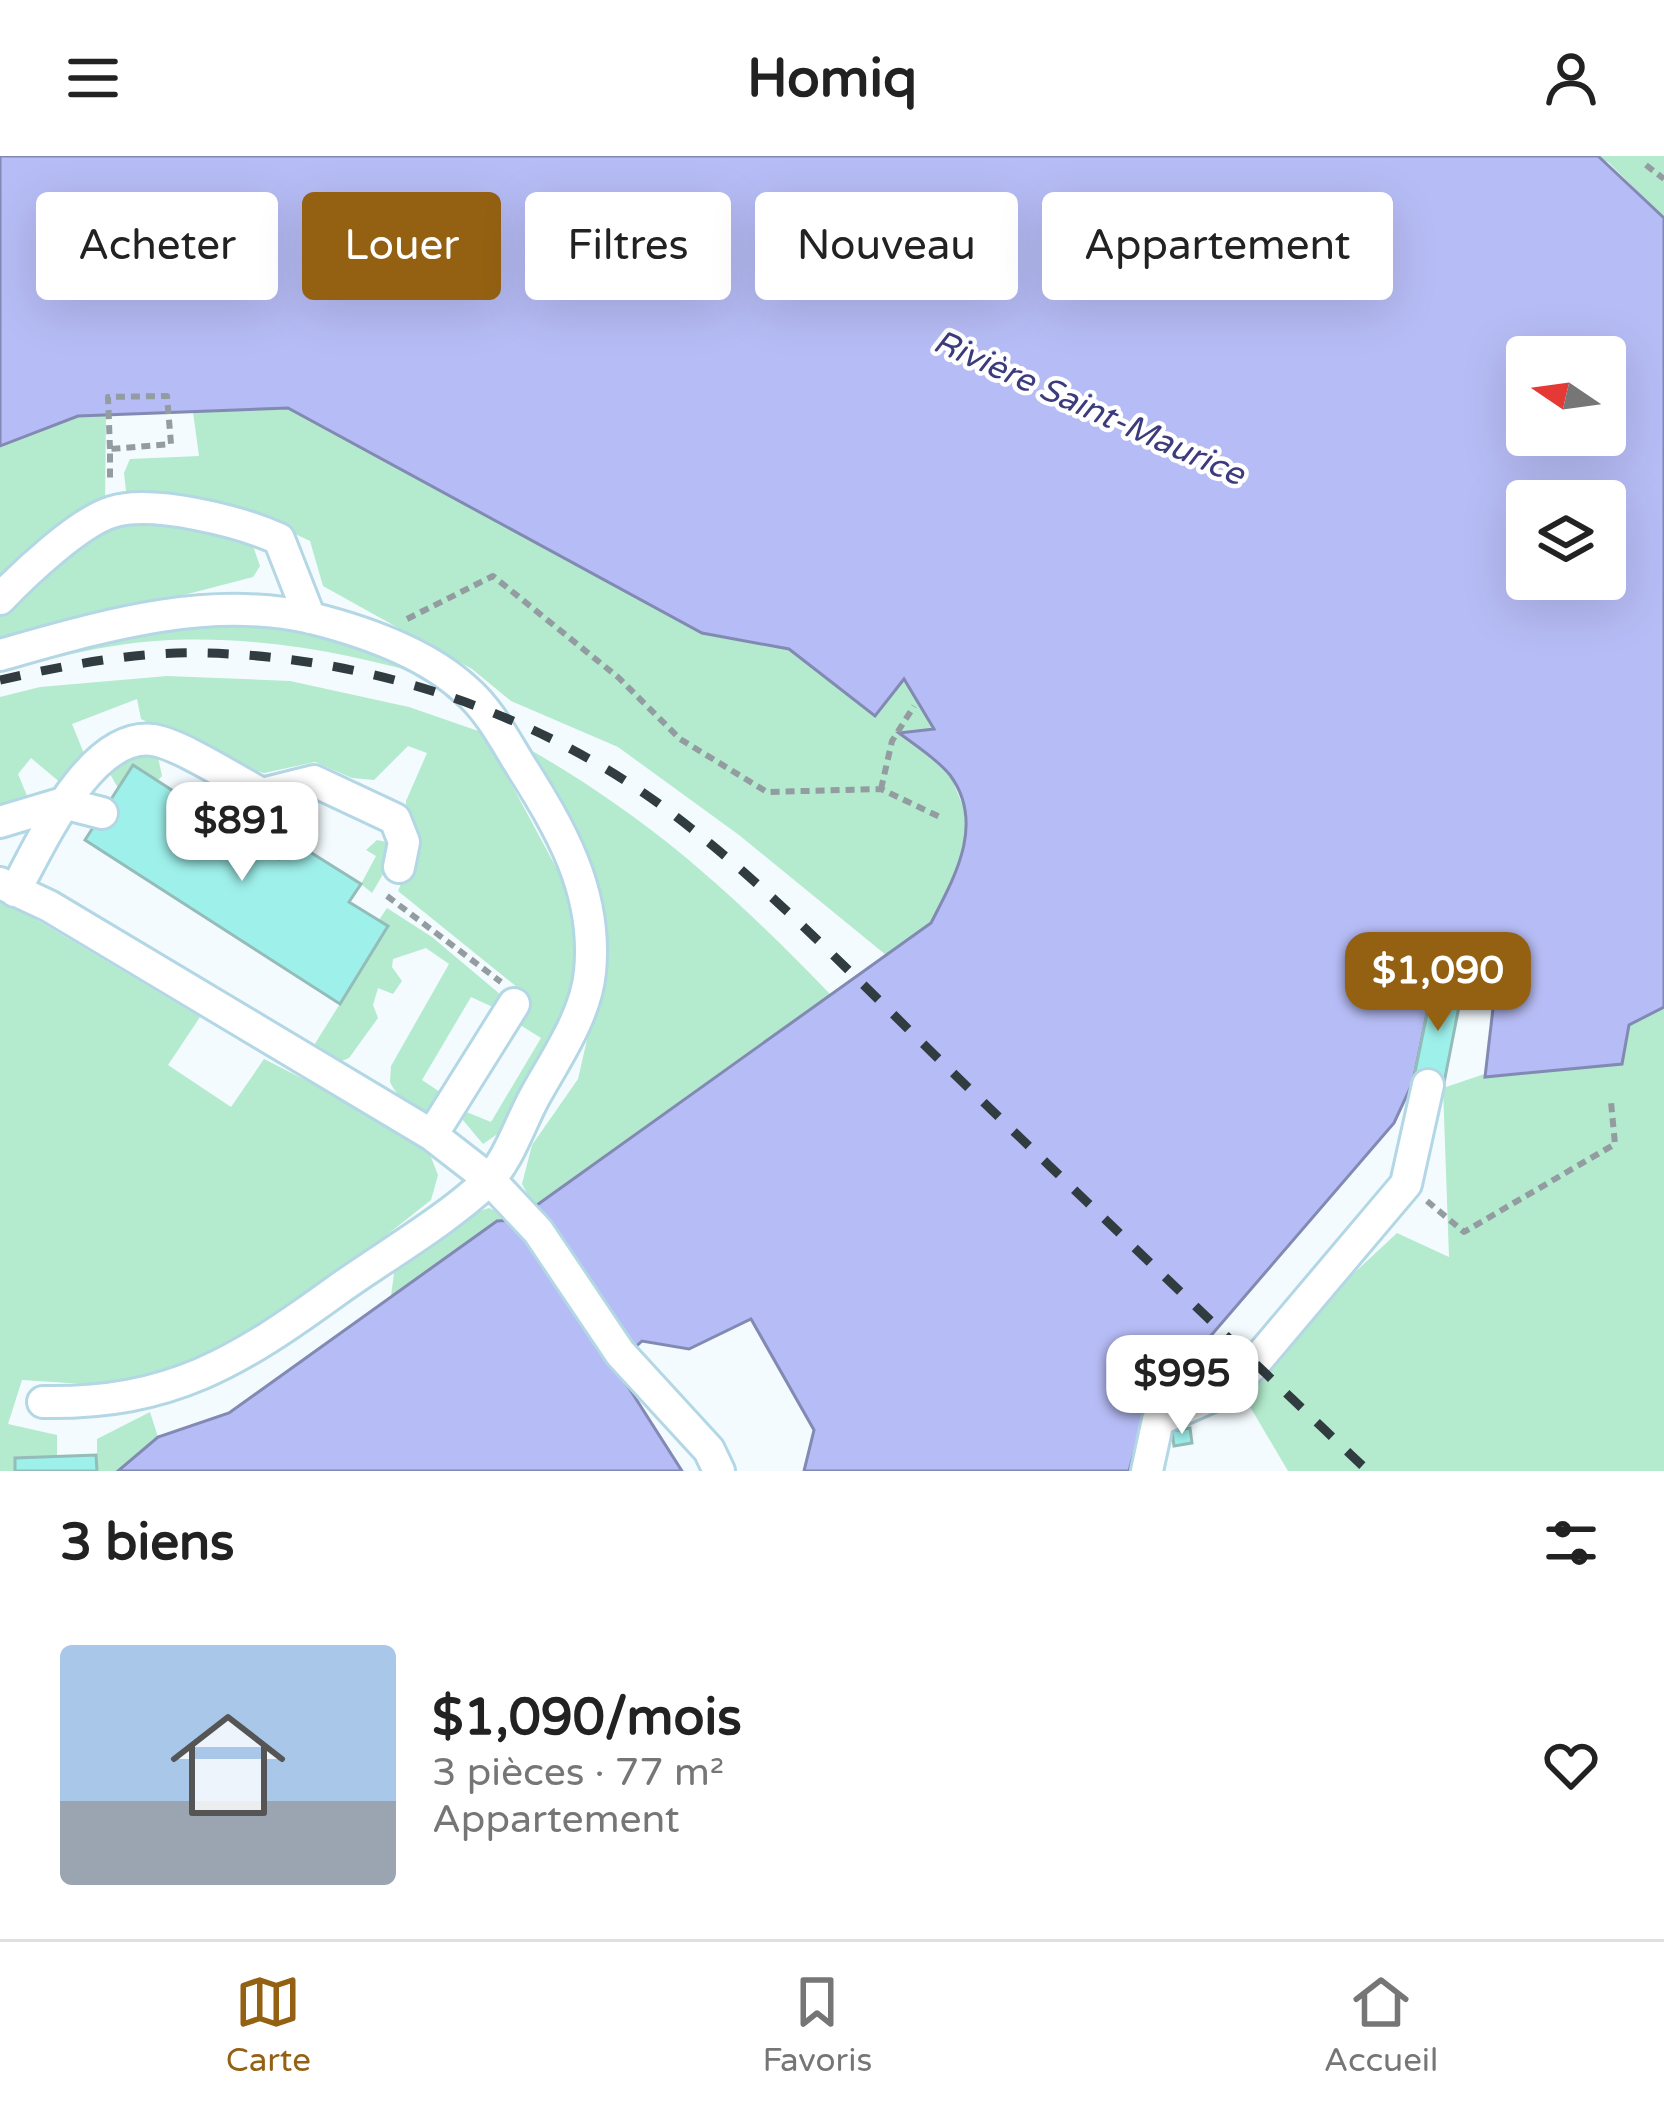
<!DOCTYPE html>
<html lang="fr">
<head>
<meta charset="utf-8">
<style>
	:root { --surface:#fff; --page:#f6f6f6; --text:#222; --muted:#767676; --line:#e0e0e0; --accent:#946113 }
	body { margin:0; font-family:"Varela Round",sans-serif; background:var(--page); color:var(--text); height:100vh; display:flex; flex-direction:column; font-size:45px; white-space:nowrap }
	* { box-sizing:border-box; margin:0 }
	p { font-size:39px; color:var(--muted) }
	.icon { flex:none; width:66px; height:66px; fill:none; stroke:currentColor; stroke-width:2; stroke-linecap:round; stroke-linejoin:round }
	.map { position:relative; height:1315px; overflow:hidden }
	.sheet { display:flex; flex-direction:column; background:var(--surface); flex:1 }
	.sheet>* { flex:none }
	.guide { position:absolute; left:36px; top:36px; width:1593px; height:108px; display:flex; gap:24px }
	.needle { width:78px; rotate:283deg }
	.buttons { position:absolute; left:1506px; top:180px; display:grid; gap:24px }
	.buttons a { display:grid; place-items:center; width:120px; height:120px; border-radius:12px; background:var(--surface); box-shadow:0 12px 48px #0002; font-size:60px }
	.price { position:absolute; translate:-50% -102px; padding:0 27px; border-radius:24px; background:#fff; color:#222; font-size:39px; line-height:78px; filter:drop-shadow(0 3px 6px #0008) }
	.price::after { content:''; position:absolute; left:50%; top:72px; width:36px; height:27px; margin-left:-18px; background:inherit; clip-path:polygon(0 0,100% 0,50% 100%) }
	.price.current { background:var(--accent); color:#fff }
	ul { padding:0; list-style:none }
	li { display:flex; align-items:center; gap:36px; height:300px; padding:0 60px }
	li+li { border-top:3px solid var(--line) }
	li span { display:grid; place-items:center; flex:none; width:336px; height:240px; border-radius:12px; color:#555 }
	li>.icon { margin-inline-start:auto }
	span .icon { width:144px; height:144px; fill:#fffc; stroke-width:1 }
	li b { font-size:51px }
	h2 { display:flex; justify-content:space-between; align-items:center; height:144px; padding:0 60px; font-size:51px }
	.pill { padding:0 42px; border-radius:12px; background:var(--surface); box-shadow:0 12px 48px #0002; font-size:42px; line-height:108px }
	.pill.current { background:var(--accent); color:#fff }
	header { display:flex; justify-content:space-between; align-items:center; height:156px; padding:0 60px; background:var(--surface); font-size:54px; font-weight:700 }
	.menu { display:flex; justify-content:space-around; align-items:center; height:168px; border-top:3px solid var(--line); background:var(--surface); font-size:33px; color:var(--muted) }
	.menu a { display:grid; justify-items:center; gap:6px }
	.menu .current { color:var(--accent) }
	.map>svg:first-child { display:block }
	.green { fill:#b4eacd }
	.water { fill:#b6bcf5; stroke:#828ab3; stroke-width:3; fill-rule:evenodd }
	.building { fill:#9ef0eb; stroke:#94bcb9; stroke-width:3 }
	.lines { fill:none; stroke-linecap:round; stroke-linejoin:round }
	.minor-casing { stroke:#b3d7e4; stroke-width:36 }
	.path { stroke:#939ca0; stroke-width:6; stroke-dasharray:9 6; stroke-linecap:butt }
	.minor { stroke:#fff; stroke-width:30 }
	.rail { stroke:#303c40; stroke-width:9; stroke-dasharray:21 21; stroke-linecap:butt }
	.labels { text-anchor:middle; dominant-baseline:central; stroke-width:9; stroke-linejoin:round; paint-order:stroke }
	.water-label { font-size:33px; font-style:italic; fill:#3b3b7e; stroke:#fff }
</style>
</head>
<body>
<header><svg class="icon" aria-label="menu" viewBox="0 0 24 24"><path d="M4 6h16M4 12h16M4 18h16"/></svg>Homiq<svg class="icon" aria-label="person" viewBox="0 0 24 24"><circle cx="12" cy="8" r="4"/><path d="M4 21q1-7 8-7t8 7"/></svg></header>
<div class="map">
<svg width="1664" height="1315" viewBox="0 0 1664 1315">
	<rect width="100%" height="100%" fill="#f4fbfe"/>
	<path class="green" d="M1598,0H1664V62L1609,7Z
		M288,252L702,477L789,493L875,559L904,522L935,574L901,578L950,619L966,657L964,704L931,767L886,799L739,679L618,591L511,545L472,513L323,430L310,385L259,361L127,344L124,317L130,303L199,300L193,256Z
		M106,259L105,349L0,436V290L78,260Z
		M140,355L239,382L253,390L260,410L253,421L0,487V455L111,364Z
		M196,467L323,473L447,525C350,497 258,478 155,485C104,488 51,504 0,513L32,498Z
		M167,520L290,525L409,551L484,577L566,730L578,801L572,851L505,973L483,988L462,963L464,955L491,966L541,882L517,867L528,840L398,735L408,711L406,645L427,597L408,590L374,624L352,622L315,606L264,617L235,609L141,563L137,543L72,568L87,605L62,628L31,602L18,618L28,642L0,649V541L40,531Z
		M522,589C650,662 728,733 830,838L534,1050L522,1028L532,989L578,923L602,818Z
		M140,598L158,601L162,620L157,625L133,610L118,632L110,618L120,605Z
		M377,684L391,687L396,696L372,737L361,728L376,700L366,694Z
		M0,742L200,861L168,909L231,951L264,903L404,974L429,996L438,1019L431,1044L327,1126L213,1198L131,1231L22,1224L8,1268L57,1279V1300L16,1302L15,1315H0Z
		M387,752L432,781L507,844L497,853L471,841L422,924L443,938L434,955C415,957 398,943 390,926L391,910L449,808L426,792L393,803L392,811L402,825L393,838L378,832L373,849L378,862L349,902L337,907L311,894L388,771L379,764Z
		M1664,851V1315H1288L1246,1244L1294,1173L1397,1077L1449,1101L1443,932L1629,869Z
		M489,1052L516,1064L391,1140L395,1110L467,1059Z
		M150,1256L158,1281L118,1315H97V1283Z"/>
	<path class="water" d="M0,0H1598L1664,62V851L1629,869L1622,908L1485,921L1494,844L1434,824L1413,926L1394,967L1146,1255L1129,1315H804L814,1274L751,1163L689,1193L642,1185L615,1210L682,1315H118L158,1281L229,1257L497,1065L516,1064L931,767C954,722 986,668 950,619C937,603 915,589 899,577L934,573L904,523L875,560L789,493L702,477L288,252L78,260L0,290ZM1527,201H1605V279H1527ZM1527,345H1605V423H1527Z"/>
	<path class="building" d="M133,609L279,703L291,684L361,728L349,746L388,770L340,848L85,684Z
		M1434,824L1463,830L1443,932L1413,926Z
		M1190,1272L1192,1287L1174,1290L1172,1275Z
		M96,1299L97,1315H15V1302Z"/>
	<g class="lines">
		<defs>
			<path id="minor" d="M0,443C25,417 79,366 112,356C153,343 242,366 279,383L310,462
				M0,499C100,471 206,438 311,462C363,475 426,497 466,534C489,554 503,581 519,607C560,672 598,735 590,816C586,859 556,902 535,940C521,965 508,1006 487,1026C444,1066 388,1098 340,1132C238,1206 172,1248 43,1246
				M0,666L63,647L102,657
				M0,727L49,750L432,979L490,1024L538,1075L620,1197L709,1294L719,1315
				M15,735C40,689 90,576 153,584C180,588 235,624 262,638L314,625L395,663L404,686L399,711
				M432,979L514,848
				M1147,1315L1158,1264L1224,1235L1254,1208L1406,1028L1428,929"/>
		</defs>
		<use href="#minor" class="minor-casing"/>
		<path class="path" d="M1646,9L1664,23
			M110,293L108,241L167,240L171,288L110,293V327
			M407,463L493,420L619,522L680,583L767,636L881,633L942,662
			M881,633L892,585L914,550
			M387,740L501,826
			M1427,1045L1464,1076L1615,988L1611,946"/>
		<use href="#minor" class="minor"/>
		<path class="rail" d="M0,524C67,509 137,495 206,497C370,501 539,557 670,656C771,732 859,826 950,914C1089,1048 1228,1182 1368,1315"/>
	</g>
	<g class="labels">
		<g class="water-label">
			<text transform="translate(1089 252) rotate(24)">Rivière Saint-Maurice</text>
		</g>
	</g>
</svg>
<div class="buttons">
<a><svg class="needle" viewBox="-14 -14 28 28"><path d="M0-13l5 13h-10z" fill="#e53935"/><path d="M0 13l5-13h-10z" fill="#767676"/></svg></a>
<a><svg class="icon" aria-label="layers" viewBox="0 0 24 24"><path d="M12 4l9 5-9 5-9-5zM3 14l9 5 9-5"/></svg></a>
</div>
<b class="price" style="left:242px;top:728px">$891</b>
<b class="price current" style="left:1438px;top:878px">$1,090</b>
<b class="price" style="left:1182px;top:1281px">$995</b>
<div class="guide">
<a class="pill">Acheter</a>
<a class="pill current">Louer</a>
<a class="pill">Filtres</a>
<a class="pill">Nouveau</a>
<a class="pill">Appartement</a>
</div>
</div>
<section class="sheet">
<h2>3 biens<svg class="icon" aria-label="filters" viewBox="0 0 24 24"><path d="M4 7h16M4 17h16"/><circle cx="9" cy="7" r="2"/><circle cx="15" cy="17" r="2"/></svg></h2>
<ul>
<li><span style="background:linear-gradient(#a9c7e8 65%,#9aa5b1 0)"><svg class="icon" aria-label="home" viewBox="0 0 24 24"><path d="M3 11l9-7 9 7M6 9v11h12V9"/></svg></span><div><b>$1,090/mois</b><p>3 pièces · 77 m²</p><p>Appartement</p></div><svg class="icon" aria-label="heart" viewBox="0 0 24 24"><path d="M12 20l-8-8c-3-5 5-10 8-4 3-6 11-1 8 4z"/></svg></li>
</ul>
</section>
<nav class="menu">
<a class="current"><svg class="icon" aria-label="map" viewBox="0 0 24 24"><path d="M3 6l6-2 6 2 6-2v14l-6 2-6-2-6 2zM9 4v14M15 6v14"/></svg>Carte</a>
<a><svg class="icon" aria-label="saved" viewBox="0 0 24 24"><path d="M7 4h10v16l-5-4-5 4z"/></svg>Favoris</a>
<a><svg class="icon" aria-label="home" viewBox="0 0 24 24"><path d="M3 11l9-7 9 7M6 9v11h12V9"/></svg>Accueil</a>
</nav>
</body>
</html>
